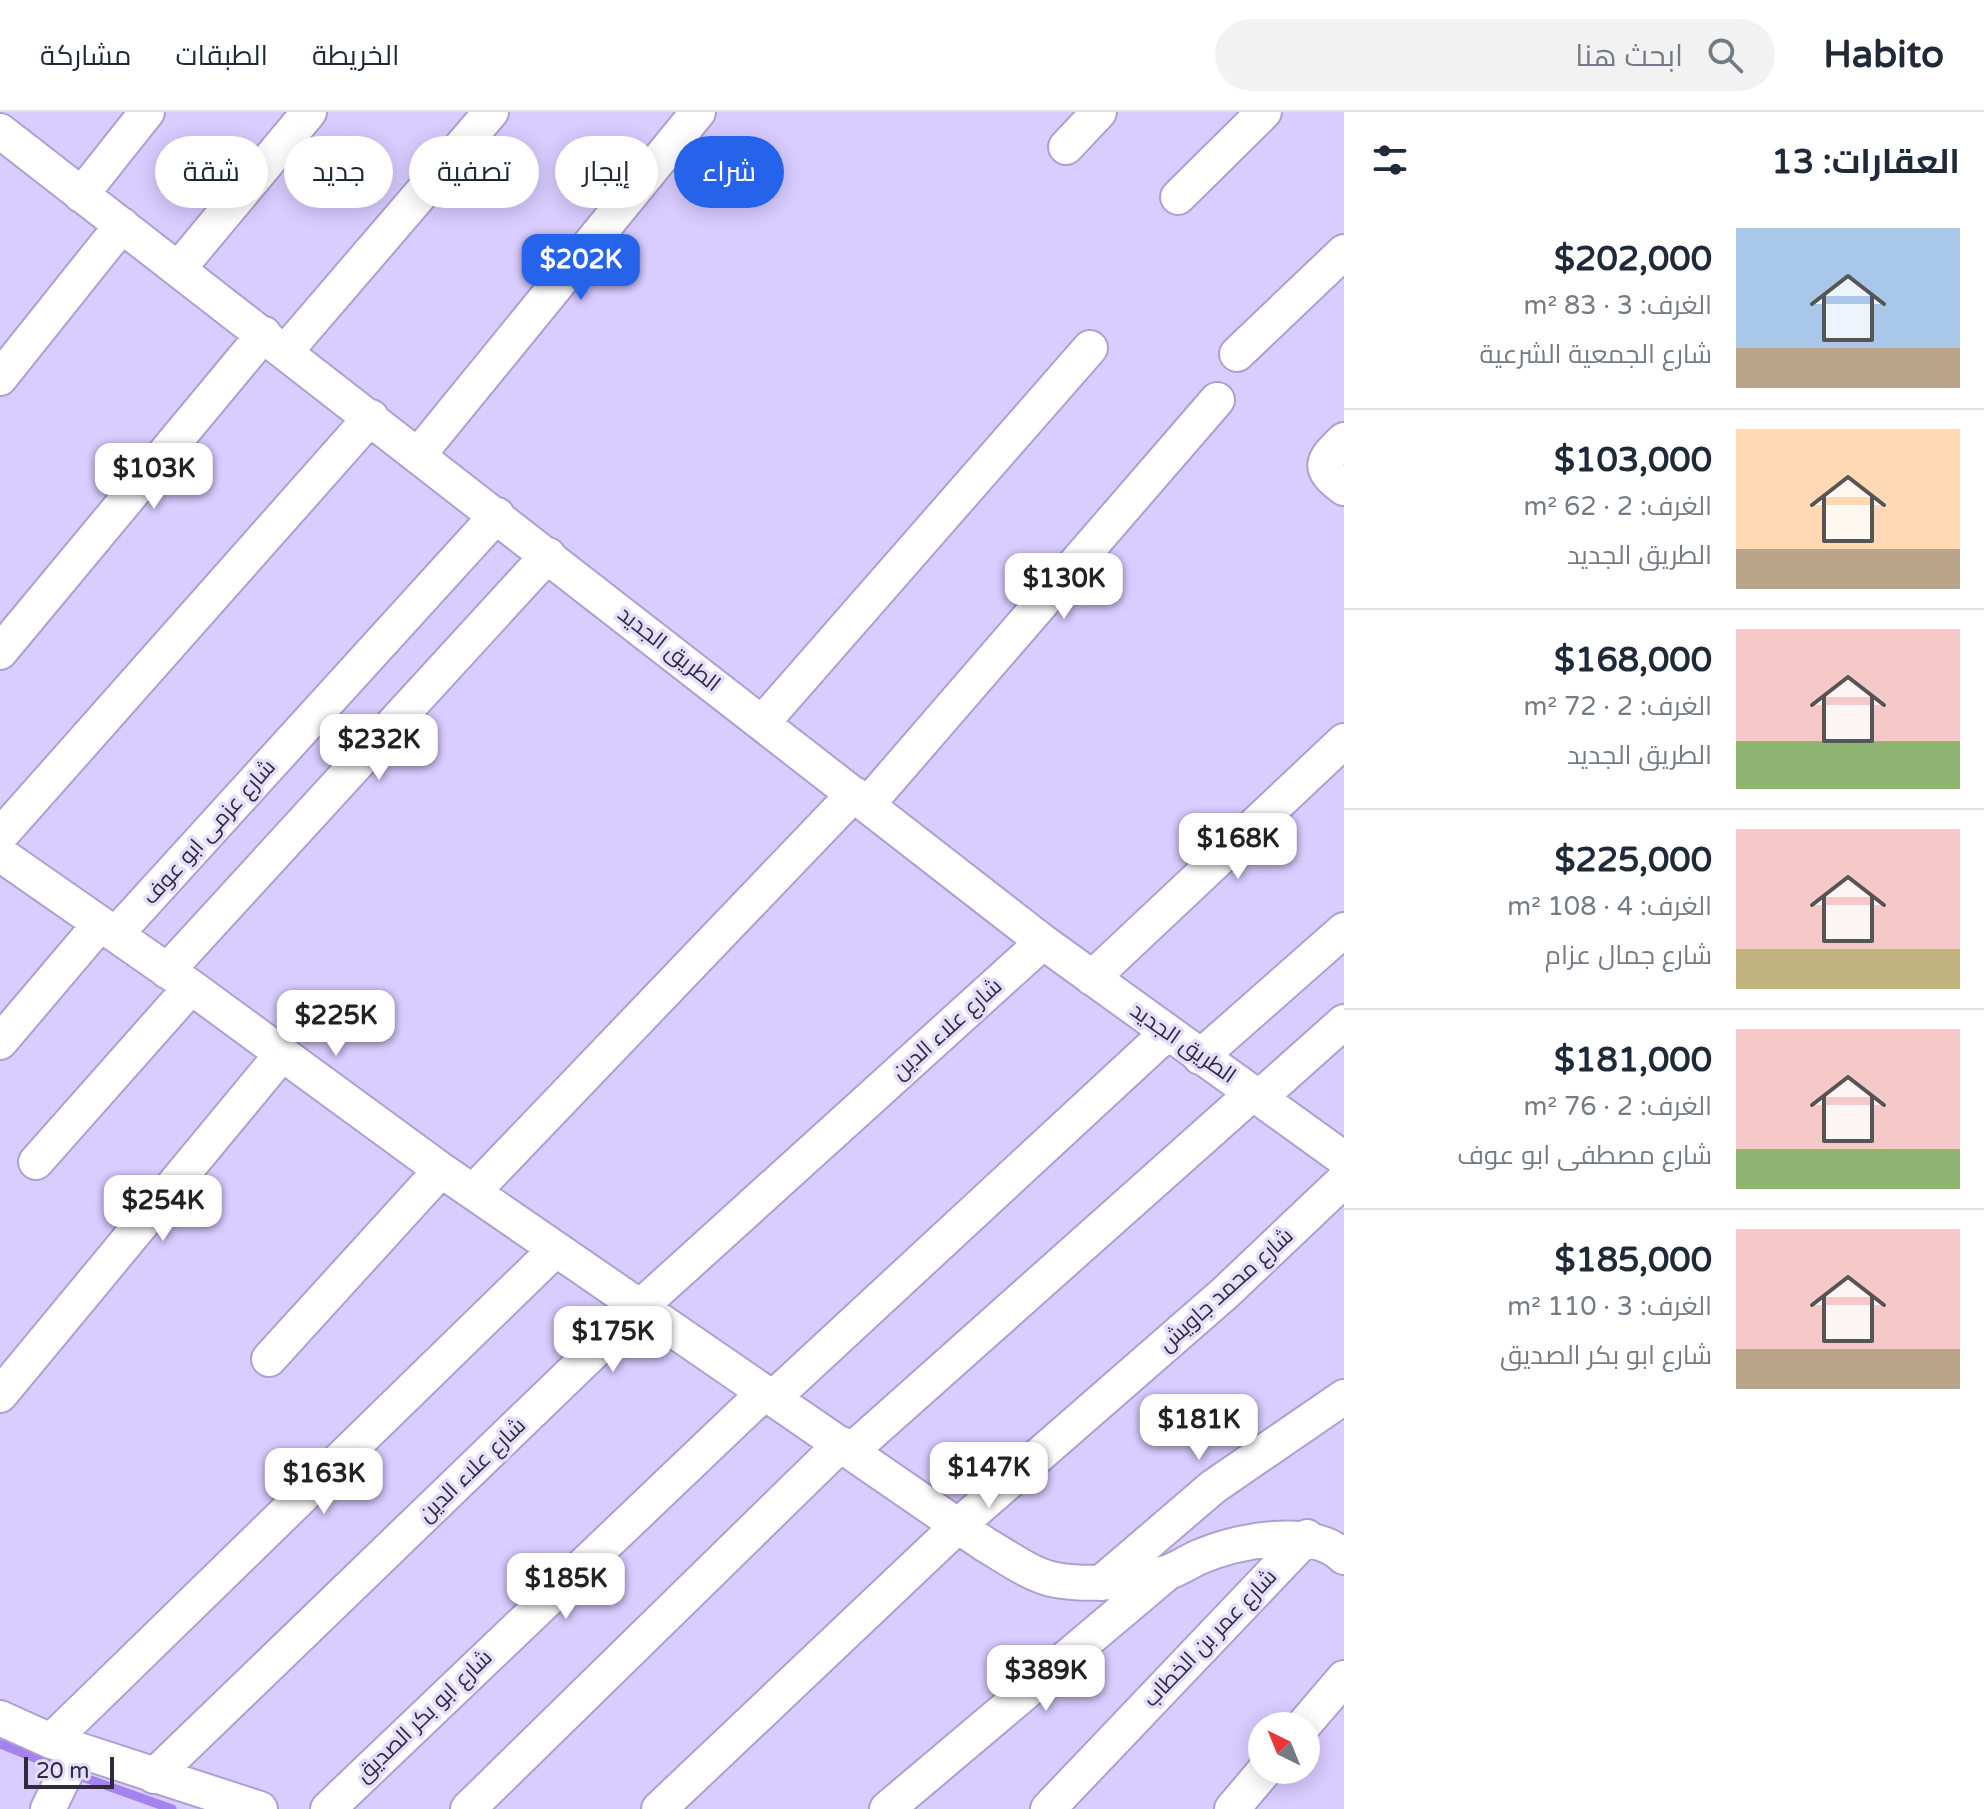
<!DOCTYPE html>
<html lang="ar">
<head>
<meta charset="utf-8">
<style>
	:root { --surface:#fff; --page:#f2f2f3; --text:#1f2937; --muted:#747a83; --line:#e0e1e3; --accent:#2563eb }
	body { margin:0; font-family:"Varela Round",Cairo,sans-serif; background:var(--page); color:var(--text); direction:rtl; height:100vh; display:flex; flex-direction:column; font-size:30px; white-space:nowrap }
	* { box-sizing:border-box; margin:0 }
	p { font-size:26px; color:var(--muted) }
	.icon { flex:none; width:44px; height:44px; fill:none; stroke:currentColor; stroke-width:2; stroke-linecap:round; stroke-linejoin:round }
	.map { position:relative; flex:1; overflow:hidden; direction:ltr }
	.sheet { display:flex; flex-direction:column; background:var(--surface); width:640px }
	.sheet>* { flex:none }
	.top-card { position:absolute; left:24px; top:24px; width:760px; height:72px; direction:rtl; display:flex; gap:16px }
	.needle { width:52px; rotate:317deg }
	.tools { position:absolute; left:1248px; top:1600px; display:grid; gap:16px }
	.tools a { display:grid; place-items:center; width:72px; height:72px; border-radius:50%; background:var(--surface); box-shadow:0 4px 20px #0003; font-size:40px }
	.scale { position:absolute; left:24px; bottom:20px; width:90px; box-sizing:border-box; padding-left:8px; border:4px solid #302a3e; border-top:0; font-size:22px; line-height:28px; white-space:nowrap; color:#302a3e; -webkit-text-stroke:6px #e4ddfc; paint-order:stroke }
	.price { position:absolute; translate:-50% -68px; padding:0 18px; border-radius:16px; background:#fff; color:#222; font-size:26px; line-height:52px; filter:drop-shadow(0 2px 4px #0008) }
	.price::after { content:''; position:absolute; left:50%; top:48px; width:24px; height:18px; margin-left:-12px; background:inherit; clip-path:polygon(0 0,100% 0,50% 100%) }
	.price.active { background:var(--accent); color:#fff }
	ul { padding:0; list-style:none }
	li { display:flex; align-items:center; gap:24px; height:200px; padding:0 24px }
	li+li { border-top:2px solid var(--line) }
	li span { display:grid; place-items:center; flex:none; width:224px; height:160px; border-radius:0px; color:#555 }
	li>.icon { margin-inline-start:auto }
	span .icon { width:96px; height:96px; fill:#fffc; stroke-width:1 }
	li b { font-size:34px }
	h2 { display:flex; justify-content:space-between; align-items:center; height:96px; padding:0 24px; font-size:34px }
	.chip { padding:0 28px; border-radius:36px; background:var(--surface); box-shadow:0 4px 20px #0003; font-size:28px; line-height:72px }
	.chip.active { background:var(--accent); color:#fff }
	header { display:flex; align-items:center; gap:48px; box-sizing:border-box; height:112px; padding:0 40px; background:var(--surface); border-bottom:2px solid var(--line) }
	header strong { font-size:38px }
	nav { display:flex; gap:44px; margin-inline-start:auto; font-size:28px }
	.search { width:560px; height:72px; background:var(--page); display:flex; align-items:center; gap:20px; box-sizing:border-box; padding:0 28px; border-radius:44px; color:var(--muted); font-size:30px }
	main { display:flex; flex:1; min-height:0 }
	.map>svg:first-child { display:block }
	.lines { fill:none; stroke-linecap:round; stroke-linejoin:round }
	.stream { stroke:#a583ee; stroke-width:9 }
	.minor-casing { stroke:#ada0d0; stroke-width:38 }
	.minor { stroke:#fff; stroke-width:34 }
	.labels { text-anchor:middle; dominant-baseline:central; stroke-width:7; stroke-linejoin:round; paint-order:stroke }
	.street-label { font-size:22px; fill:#302a3e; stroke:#e4ddfc }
</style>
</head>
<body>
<header>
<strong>Habito</strong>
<div class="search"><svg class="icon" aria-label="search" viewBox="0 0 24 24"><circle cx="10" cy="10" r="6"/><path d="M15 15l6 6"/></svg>ابحث هنا</div>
<nav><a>الخريطة</a><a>الطبقات</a><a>مشاركة</a></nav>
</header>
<main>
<section class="sheet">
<h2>العقارات: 13<svg class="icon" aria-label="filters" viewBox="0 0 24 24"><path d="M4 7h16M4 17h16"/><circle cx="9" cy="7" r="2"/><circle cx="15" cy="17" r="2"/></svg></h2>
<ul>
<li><span style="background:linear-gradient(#a9c7e8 75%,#b9a48a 0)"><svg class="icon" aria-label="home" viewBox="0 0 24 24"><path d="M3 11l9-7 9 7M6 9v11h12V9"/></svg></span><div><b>$202,000</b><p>الغرف: 3 · 83 m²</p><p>شارع الجمعية الشرعية</p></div></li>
<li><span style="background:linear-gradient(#ffd9b3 75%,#b9a48a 0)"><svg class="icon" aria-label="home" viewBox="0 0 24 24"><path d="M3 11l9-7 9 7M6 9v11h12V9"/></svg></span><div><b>$103,000</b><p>الغرف: 2 · 62 m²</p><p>الطريق الجديد</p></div></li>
<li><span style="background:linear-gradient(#f6c9c9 70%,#8fb573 0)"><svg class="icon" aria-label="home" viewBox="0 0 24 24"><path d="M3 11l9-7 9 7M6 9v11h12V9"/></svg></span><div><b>$168,000</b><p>الغرف: 2 · 72 m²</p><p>الطريق الجديد</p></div></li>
<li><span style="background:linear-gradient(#f6c9c9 75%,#c2b280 0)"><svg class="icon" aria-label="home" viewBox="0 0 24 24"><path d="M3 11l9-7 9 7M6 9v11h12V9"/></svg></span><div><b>$225,000</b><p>الغرف: 4 · 108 m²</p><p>شارع جمال عزام</p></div></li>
<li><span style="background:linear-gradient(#f6c9c9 75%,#8fb573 0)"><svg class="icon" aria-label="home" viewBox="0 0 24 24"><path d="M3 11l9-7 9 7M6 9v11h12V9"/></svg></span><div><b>$181,000</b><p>الغرف: 2 · 76 m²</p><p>شارع مصطفى ابو عوف</p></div></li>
<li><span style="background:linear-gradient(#f6c9c9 75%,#b9a48a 0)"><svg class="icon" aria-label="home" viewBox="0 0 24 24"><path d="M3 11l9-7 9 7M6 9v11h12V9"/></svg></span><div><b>$185,000</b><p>الغرف: 3 · 110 m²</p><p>شارع ابو بكر الصديق</p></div></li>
</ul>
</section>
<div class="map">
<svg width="1344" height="1697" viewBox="0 0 1344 1697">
	<rect width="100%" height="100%" fill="#d9ccff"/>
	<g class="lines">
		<path class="stream" d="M0,1632L60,1656
			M74,1662L172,1697"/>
		<defs>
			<path id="minor" d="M0,19L1043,830L1344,1047
				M1066,35L1099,0
				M81,83L147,0
				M1178,85L1264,0
				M179,156L309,0
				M286,239L491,0
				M1237,242L1344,140
				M0,266L122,113
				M1344,328C1321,350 1317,356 1344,376
				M419,342L698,0
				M0,540L264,222
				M763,610L1090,236
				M867,693L1217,288
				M0,724L371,305
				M0,742L191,875L441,1058L986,1433C1007,1445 1032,1464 1056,1468C1090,1474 1132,1470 1166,1461C1177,1458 1188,1450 1199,1445C1237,1429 1312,1413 1344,1445
				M116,822L497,403
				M167,859L548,443
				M1092,866L1344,629
				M0,930L100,812
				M1200,945L1344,818
				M1260,985L1344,910
				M36,1050L191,875
				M473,1080L854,682
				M269,1247L441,1058
				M0,1283L282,942
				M773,1286L1167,921
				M851,1339L1254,980
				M1101,1471L1213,1375L1344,1285
				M0,1606L51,1629L260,1697
				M1303,1614L1344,1566
				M51,1629L556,1137
				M154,1664L639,1196L1043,830
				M48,1697L77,1638
				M328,1697L764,1281
				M468,1697L841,1332
				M659,1697L960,1412L1225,1181L1344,1068
				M887,1697L1167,1461
				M1048,1697L1307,1425
				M1232,1697L1265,1658"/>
		</defs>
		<use href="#minor" class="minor-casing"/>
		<use href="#minor" class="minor"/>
	</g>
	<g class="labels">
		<g class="street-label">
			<text transform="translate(669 537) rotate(38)">الطريق الجديد</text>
			<text transform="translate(209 720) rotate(-48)">شارع عزمى ابو عوف</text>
			<text transform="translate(947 917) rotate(-42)">شارع علاء الدين</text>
			<text transform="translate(1183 931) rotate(35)">الطريق الجديد</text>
			<text transform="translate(1226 1178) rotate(-42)">شارع محمد جاويش</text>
			<text transform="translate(472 1358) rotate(-44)">شارع علاء الدين</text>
			<text transform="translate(1210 1526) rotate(-46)">شارع عمر بن الخطاب</text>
			<text transform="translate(424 1604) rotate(-44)">شارع ابو بكر الصديق</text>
		</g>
	</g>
</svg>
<div class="tools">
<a><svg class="needle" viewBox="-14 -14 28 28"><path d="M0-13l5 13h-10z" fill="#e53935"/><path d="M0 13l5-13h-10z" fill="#747a83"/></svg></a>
</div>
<div class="scale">20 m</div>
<b class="price active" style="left:581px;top:190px">$202K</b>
<b class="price" style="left:154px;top:399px">$103K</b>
<b class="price" style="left:1064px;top:509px">$130K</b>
<b class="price" style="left:379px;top:670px">$232K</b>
<b class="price" style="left:1238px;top:769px">$168K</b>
<b class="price" style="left:336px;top:946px">$225K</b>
<b class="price" style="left:163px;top:1131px">$254K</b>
<b class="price" style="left:613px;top:1262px">$175K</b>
<b class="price" style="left:1199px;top:1350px">$181K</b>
<b class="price" style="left:989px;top:1398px">$147K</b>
<b class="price" style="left:324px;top:1404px">$163K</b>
<b class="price" style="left:566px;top:1509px">$185K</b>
<b class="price" style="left:1046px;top:1601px">$389K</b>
<div class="top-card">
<a class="chip active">شراء</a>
<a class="chip">إيجار</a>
<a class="chip">تصفية</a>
<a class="chip">جديد</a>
<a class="chip">شقة</a>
</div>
</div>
</main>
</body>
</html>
